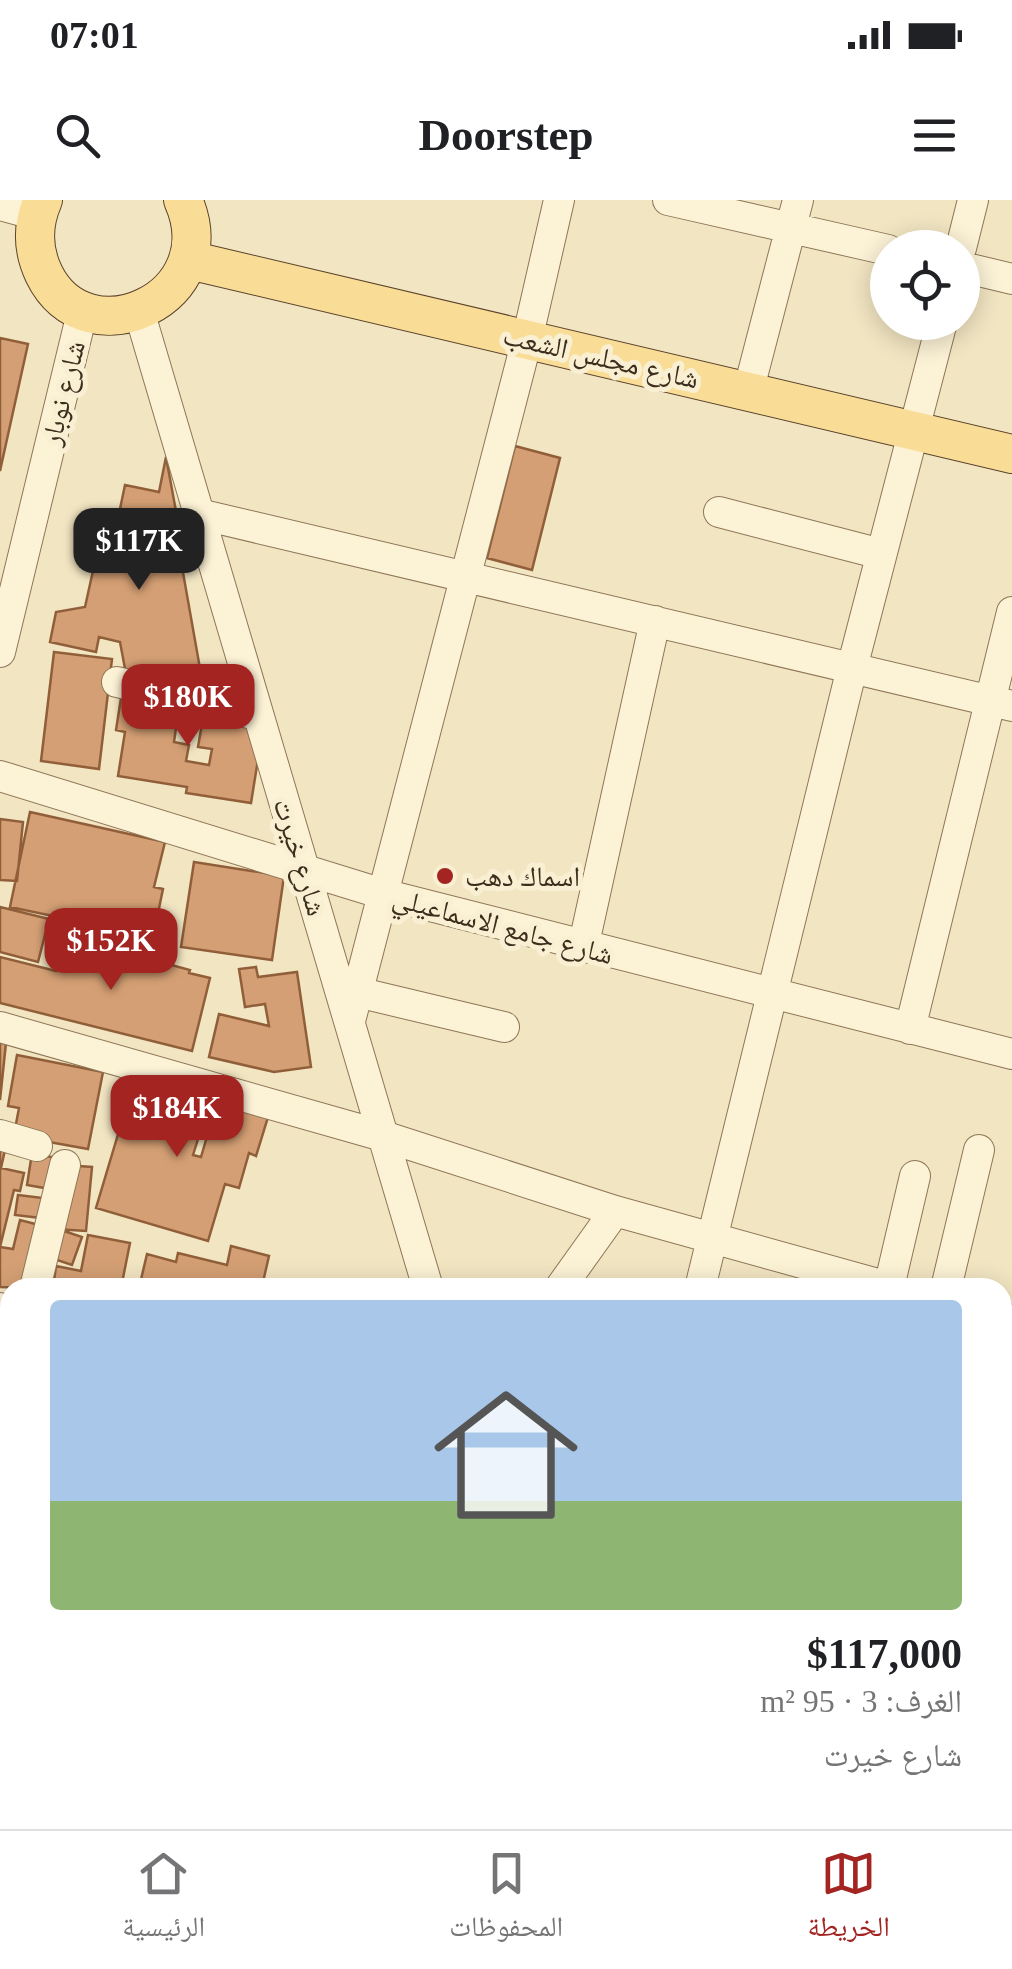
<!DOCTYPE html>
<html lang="ar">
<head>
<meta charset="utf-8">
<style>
	:root { --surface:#fff; --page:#f6f6f6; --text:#202124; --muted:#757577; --line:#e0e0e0; --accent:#a32421 }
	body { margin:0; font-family:"Times New Roman","Noto Naskh Arabic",serif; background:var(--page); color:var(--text); direction:rtl; height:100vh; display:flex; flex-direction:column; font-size:38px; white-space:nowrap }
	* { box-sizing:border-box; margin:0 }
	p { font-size:32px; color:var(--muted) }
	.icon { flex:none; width:55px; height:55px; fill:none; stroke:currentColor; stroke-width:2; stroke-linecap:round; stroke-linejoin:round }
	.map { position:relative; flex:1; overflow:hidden; direction:ltr }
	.drawer { position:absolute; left:0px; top:1078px; width:1012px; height:552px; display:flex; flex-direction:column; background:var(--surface); border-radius:30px 30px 0 0; box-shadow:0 5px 25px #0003; direction:rtl }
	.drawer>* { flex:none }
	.tools { position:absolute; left:870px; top:30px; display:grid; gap:20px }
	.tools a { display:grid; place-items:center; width:110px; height:110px; border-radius:50%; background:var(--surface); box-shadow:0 5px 25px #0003; font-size:50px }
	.price { position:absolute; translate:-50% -85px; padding:0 22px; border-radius:20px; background:var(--accent); color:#fff; font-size:32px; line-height:65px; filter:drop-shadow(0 2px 5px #0008) }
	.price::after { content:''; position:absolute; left:50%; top:60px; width:30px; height:22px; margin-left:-15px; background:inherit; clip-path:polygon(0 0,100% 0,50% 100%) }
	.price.active { background:#222; color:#fff }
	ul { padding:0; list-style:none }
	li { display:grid; align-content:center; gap:20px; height:530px; padding:0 50px }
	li+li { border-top:2px solid var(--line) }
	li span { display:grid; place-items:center; height:310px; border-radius:10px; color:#555 }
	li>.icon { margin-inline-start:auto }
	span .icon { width:180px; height:180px; fill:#fffc; stroke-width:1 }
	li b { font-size:42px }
	.status { display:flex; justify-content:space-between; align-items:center; height:70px; padding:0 50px; background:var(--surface); direction:ltr }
	.status svg { height:28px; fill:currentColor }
	header { display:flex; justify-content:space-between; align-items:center; height:130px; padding:0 50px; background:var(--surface); font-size:45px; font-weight:700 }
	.tab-bar { display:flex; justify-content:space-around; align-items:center; height:140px; border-top:2px solid var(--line); background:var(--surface); font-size:28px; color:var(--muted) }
	.tab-bar a { display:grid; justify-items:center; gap:5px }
	.tab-bar .active { color:var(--accent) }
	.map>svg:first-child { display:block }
	.building { fill:#d49f74; stroke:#905f3a; stroke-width:2.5 }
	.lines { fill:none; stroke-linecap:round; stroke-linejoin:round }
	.minor-casing { stroke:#8e7657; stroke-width:32 }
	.major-casing { stroke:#5b432c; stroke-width:40 }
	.minor { stroke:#fcf2d6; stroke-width:30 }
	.major { stroke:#f9dd96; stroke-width:38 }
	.poi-dot { fill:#a32421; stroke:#f9efd2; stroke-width:4 }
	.labels { text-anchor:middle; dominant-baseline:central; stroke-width:10; stroke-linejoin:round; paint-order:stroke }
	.street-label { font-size:28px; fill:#3c2d1d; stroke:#f9efd2 }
	.poi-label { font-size:28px; fill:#3c2d1d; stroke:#f9efd2; text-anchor:start }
</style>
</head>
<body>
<div class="status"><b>07:01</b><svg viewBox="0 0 49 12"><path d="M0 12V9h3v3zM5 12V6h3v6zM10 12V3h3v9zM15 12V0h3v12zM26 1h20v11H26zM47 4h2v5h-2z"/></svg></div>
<header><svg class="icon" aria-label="menu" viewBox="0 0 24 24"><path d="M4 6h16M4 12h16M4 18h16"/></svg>Doorstep<svg class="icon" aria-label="search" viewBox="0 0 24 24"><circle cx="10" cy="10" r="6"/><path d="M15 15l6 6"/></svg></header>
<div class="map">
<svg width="1012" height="1629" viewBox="0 0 1012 1629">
	<rect width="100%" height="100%" fill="#f2e5c2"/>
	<path class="building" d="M0,138L28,144L0,271Z
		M515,246L560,258L532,370L487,358Z
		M166,257L178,322L176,333L204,491L179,496L176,480L162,482L126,474L120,442L99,437L96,452L50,442L56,412L85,407L106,312L120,309L125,285L159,292Z
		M54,452L112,459L99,569L41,561Z
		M123,485L179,507L174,542L189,545L186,561L209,565L212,549L198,547L204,512L264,522L251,603L186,593L187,587L118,576L125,532L116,530Z
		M30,612L165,642L154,687L163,689L153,737L10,707Z
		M0,619L23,622L17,681L0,680Z
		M194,662L284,676L272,760L181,747Z
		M0,707L49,719L38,762L0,752Z
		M66,736L190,770L189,773L210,778L192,851L0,803V757L56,771Z
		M256,767L258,777L297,772L311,867L274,872L209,857L219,814L269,826L265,804L245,807L239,769Z
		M0,842L6,843L0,900Z
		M17,855L103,872L88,949L38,940L12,945L19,908L8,906Z
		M134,881L209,904L193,955L201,957L217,902L268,917L256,956L249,953L239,988L225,984L208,1041L96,1008Z
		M0,939L7,941L1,968L24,973L20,991L14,990L0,1047L13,1049L20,1020L43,1026L28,1088L0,1087Z
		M32,953L56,958L50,989L27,985Z
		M64,965L92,967L86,1031L56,1029Z
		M18,995L43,998L41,1018L15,1015Z
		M61,1030L82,1037L72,1065L51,1058Z
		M88,1035L130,1043L121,1088H53L56,1066L81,1071Z
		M231,1046L269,1056L263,1082L286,1088H139L147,1054L176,1062L178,1053L227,1065Z
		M0,1152L10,1154V1172L0,1170Z
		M0,1180L10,1183V1246L0,1243Z
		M0,1248L7,1250L0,1283Z
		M10,1289V1343L0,1340Z
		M0,1360L10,1362V1422L0,1419Z
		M0,1437L10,1439V1600L0,1598Z
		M202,1620H224L223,1629H201Z
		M243,1620H285L284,1629H242Z
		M319,1620H372L369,1629H316Z
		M406,1620H465L463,1629H404Z"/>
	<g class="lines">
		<defs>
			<path id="minor" d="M668,0L888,50
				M0,5L37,15
				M961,48L973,0
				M962,67L1012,79
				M139,111L428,1088
				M748,192L798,0
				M719,312L881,354
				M199,314L1012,506
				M0,452L83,109
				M117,482L257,515
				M0,576L383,694L1012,854
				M583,748L655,421
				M357,792L504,827
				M350,821L527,140L559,0
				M0,827L383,936L615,1011L892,1088
				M910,829L1012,412
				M0,935L37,946
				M889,1087L915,976
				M35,1088L65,965
				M560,1088L615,1011
				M700,1088L852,468L942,122
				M946,1088L979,950
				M0,1108L10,1111
				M1002,1118L1012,1120
				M1002,1245L1012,1252
				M1002,1308L1012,1297
				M0,1358L10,1361
				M1002,1532L1012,1502
				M1002,1582L1012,1585
				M0,1619L43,1629
				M488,1620L522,1629
				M586,1620L624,1629
				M764,1626L766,1620
				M844,1627L854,1629
				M304,1629L307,1620
				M975,1629L978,1620"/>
			<path id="major" d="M43,0C32,25 32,49 44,74C87,162 227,98 183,0
				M189,60L1012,254"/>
		</defs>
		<use href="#minor" class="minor-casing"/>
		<use href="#major" class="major-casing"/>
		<use href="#minor" class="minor"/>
		<use href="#major" class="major"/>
	</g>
	<circle class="poi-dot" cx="445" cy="676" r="10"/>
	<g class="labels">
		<g class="street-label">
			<text transform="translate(601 157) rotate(13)">شارع مجلس الشعب</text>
			<text transform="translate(63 193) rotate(-76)">شارع نوبار</text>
			<text transform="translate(300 657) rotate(73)">شارع خيرت</text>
			<text transform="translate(503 726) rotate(15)">شارع جامع الاسماعيلي</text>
		</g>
		<g class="poi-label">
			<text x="465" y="676">اسماك دهب</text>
		</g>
	</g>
</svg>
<div class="tools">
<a><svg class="icon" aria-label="locate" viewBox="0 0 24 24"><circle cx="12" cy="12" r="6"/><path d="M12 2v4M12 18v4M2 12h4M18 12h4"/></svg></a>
</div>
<b class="price active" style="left:139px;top:393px">$117K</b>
<b class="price" style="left:188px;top:549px">$180K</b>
<b class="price" style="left:111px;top:793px">$152K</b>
<b class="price" style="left:177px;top:960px">$184K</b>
<section class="drawer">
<ul>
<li><span style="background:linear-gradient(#a9c7e8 65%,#8fb573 0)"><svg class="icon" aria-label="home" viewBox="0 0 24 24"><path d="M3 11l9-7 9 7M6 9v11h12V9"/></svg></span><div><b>$117,000</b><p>الغرف: 3 · 95 m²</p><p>شارع خيرت</p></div></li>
</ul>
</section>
</div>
<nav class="tab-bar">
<a class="active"><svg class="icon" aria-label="map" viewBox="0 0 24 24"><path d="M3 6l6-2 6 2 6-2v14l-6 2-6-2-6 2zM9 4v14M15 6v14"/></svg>الخريطة</a>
<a><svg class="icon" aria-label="saved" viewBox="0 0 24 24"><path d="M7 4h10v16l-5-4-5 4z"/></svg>المحفوظات</a>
<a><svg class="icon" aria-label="home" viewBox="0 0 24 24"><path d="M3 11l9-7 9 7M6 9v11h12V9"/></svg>الرئيسية</a>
</nav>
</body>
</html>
